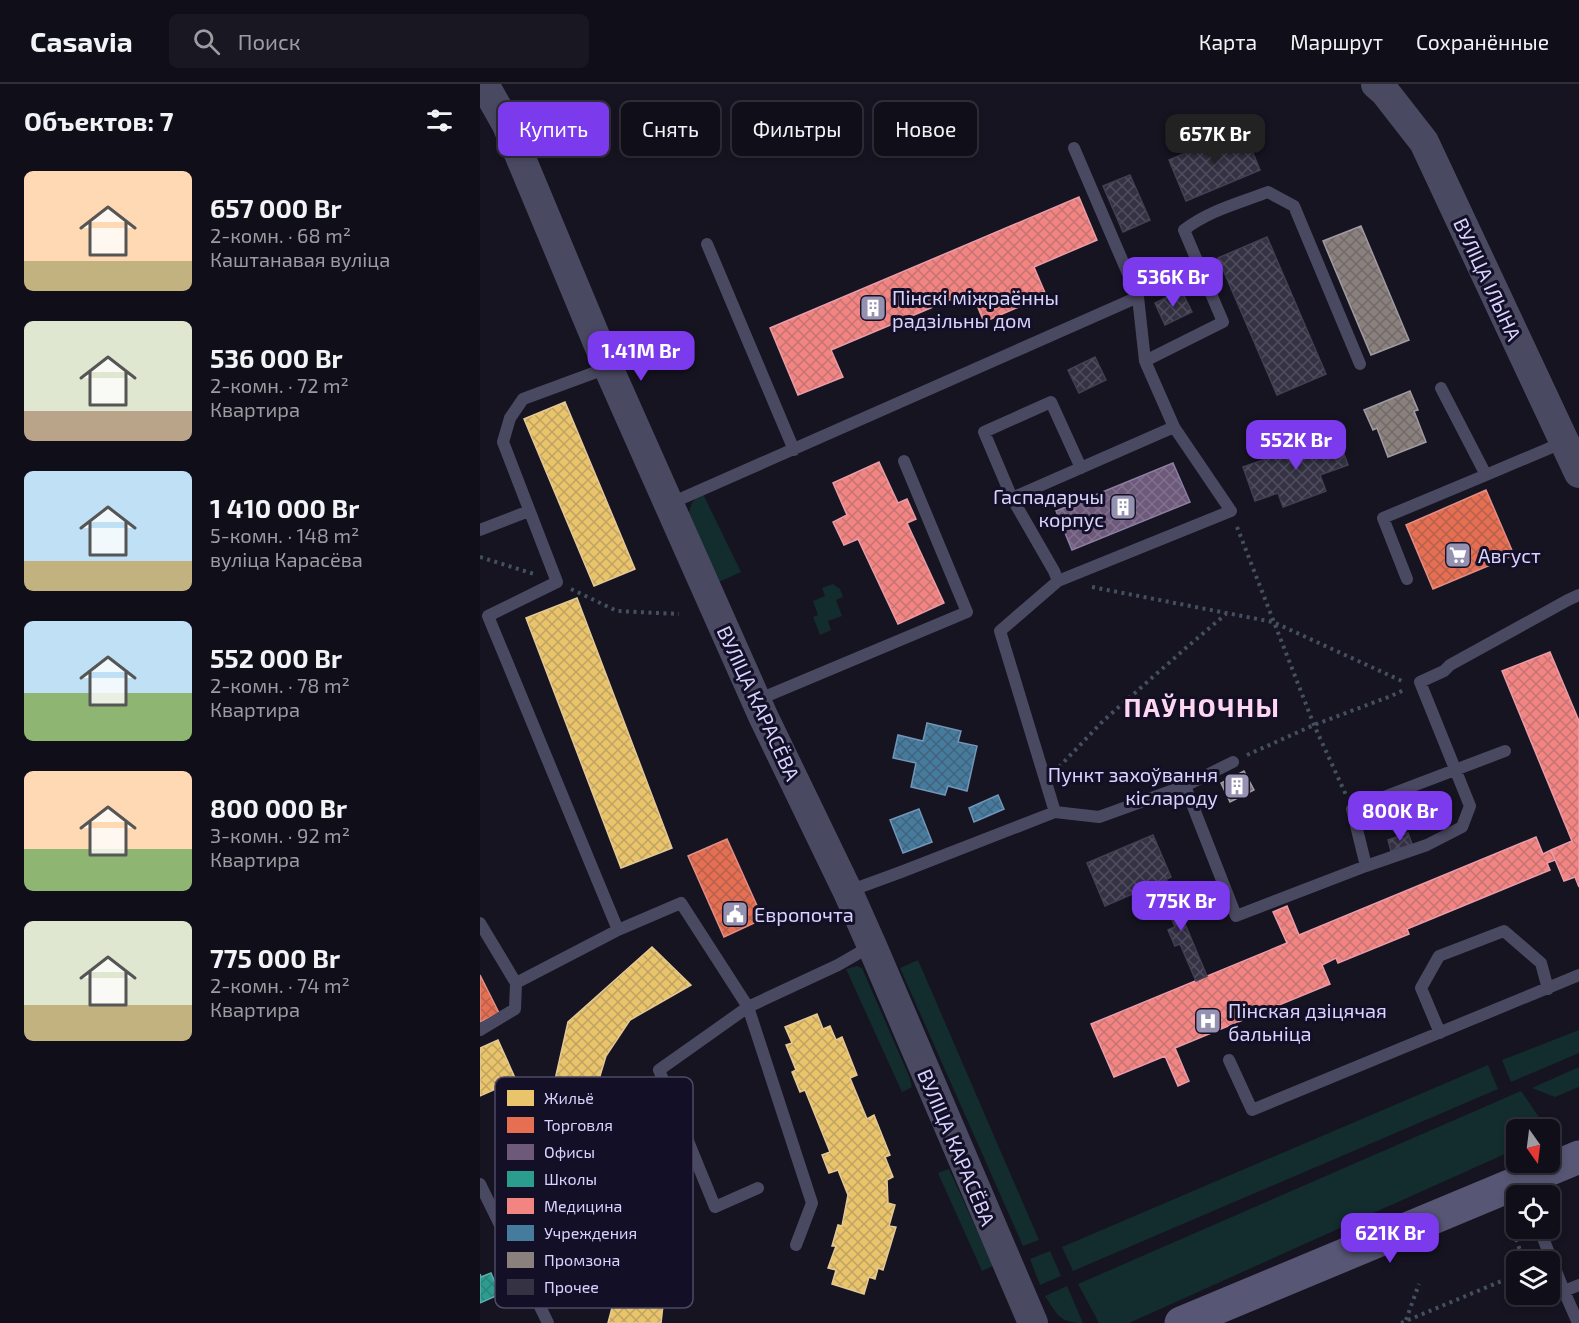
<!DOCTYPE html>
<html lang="ru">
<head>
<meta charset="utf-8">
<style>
	:root { --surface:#100f19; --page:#191822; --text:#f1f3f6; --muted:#9c9ca2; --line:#302f38; --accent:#7c3aed }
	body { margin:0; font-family:"Exo 2",sans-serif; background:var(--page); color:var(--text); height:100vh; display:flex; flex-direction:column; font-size:22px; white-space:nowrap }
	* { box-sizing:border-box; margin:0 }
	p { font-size:20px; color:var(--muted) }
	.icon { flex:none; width:33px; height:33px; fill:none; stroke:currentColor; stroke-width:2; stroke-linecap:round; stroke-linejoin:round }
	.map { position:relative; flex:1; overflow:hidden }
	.panel { display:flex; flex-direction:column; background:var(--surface); width:480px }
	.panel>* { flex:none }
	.guide { position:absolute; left:18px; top:18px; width:570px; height:54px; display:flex; gap:12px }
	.needle { width:39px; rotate:166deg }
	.fabs { position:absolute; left:1026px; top:1035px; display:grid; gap:12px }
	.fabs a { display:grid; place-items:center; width:54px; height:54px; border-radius:9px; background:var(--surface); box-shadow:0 3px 9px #0003,0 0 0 2px var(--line); font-size:30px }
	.price { position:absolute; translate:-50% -51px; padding:0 14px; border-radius:12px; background:var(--accent); color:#fff; font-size:20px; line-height:39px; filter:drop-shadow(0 2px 3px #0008) }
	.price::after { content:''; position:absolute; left:50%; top:36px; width:18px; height:14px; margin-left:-9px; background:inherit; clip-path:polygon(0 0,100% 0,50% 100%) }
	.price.selected { background:#222; color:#fff }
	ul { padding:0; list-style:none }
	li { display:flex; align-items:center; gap:18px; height:150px; padding:0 24px }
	li span { display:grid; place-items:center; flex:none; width:168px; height:120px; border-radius:9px; color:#555 }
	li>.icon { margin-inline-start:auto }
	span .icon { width:72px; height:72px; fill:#fffc; stroke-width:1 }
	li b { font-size:26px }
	h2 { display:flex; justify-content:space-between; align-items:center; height:72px; padding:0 24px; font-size:26px }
	.pill { padding:0 21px; border-radius:9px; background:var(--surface); box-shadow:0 3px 9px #0003,0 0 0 2px var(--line); font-size:21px; line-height:54px }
	.pill.selected { background:var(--accent); color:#fff }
	header { display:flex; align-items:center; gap:36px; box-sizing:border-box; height:84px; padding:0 30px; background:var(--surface); border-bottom:2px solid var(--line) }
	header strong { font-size:28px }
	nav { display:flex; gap:33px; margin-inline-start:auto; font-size:21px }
	.search { width:420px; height:54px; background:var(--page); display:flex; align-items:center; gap:15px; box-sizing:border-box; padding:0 21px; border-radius:9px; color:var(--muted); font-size:22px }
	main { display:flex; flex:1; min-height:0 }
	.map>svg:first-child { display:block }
	.green { fill:#132c2d }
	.homes { fill:url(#homes-cross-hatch); stroke:#e4c997; stroke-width:1.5 }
	.shops { fill:url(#shops-cross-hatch); stroke:#e38d85; stroke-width:1.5 }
	.offices { fill:url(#offices-cross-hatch); stroke:#8d7ea2; stroke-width:1.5 }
	.schools { fill:url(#schools-cross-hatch); stroke:#5eaeb1; stroke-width:1.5 }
	.health { fill:url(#health-cross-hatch); stroke:#ea9ca8; stroke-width:1.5 }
	.public { fill:url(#public-cross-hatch); stroke:#7196ba; stroke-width:1.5 }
	.industry { fill:url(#industry-cross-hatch); stroke:#a29aa3; stroke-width:1.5 }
	.building { fill:url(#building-cross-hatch); stroke:#433f54; stroke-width:1.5 }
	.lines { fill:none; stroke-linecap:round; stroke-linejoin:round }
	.path { stroke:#44505f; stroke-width:4; stroke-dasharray:3 4.5; stroke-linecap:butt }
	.service { stroke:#4a4962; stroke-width:12 }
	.tertiary { stroke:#4a4962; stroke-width:30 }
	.secondary { stroke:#575674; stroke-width:33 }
	.labels { text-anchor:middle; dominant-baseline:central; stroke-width:6; stroke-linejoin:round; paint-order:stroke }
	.street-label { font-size:20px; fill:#d9d4ff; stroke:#130f26 }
	.poi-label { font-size:20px; fill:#d9d4ff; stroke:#130f26; text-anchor:start }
	.district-label { font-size:26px; font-weight:bold; letter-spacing:1.5px; fill:#ffd6f0; stroke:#130f26 }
	.key { fill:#130f26; stroke:#4e4a67; stroke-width:1.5 }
	.key-label { font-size:16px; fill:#d9d4ff }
</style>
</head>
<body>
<header>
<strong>Casavia</strong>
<div class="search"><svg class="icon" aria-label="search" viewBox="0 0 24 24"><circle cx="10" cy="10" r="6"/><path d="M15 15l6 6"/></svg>Поиск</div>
<nav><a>Карта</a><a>Маршрут</a><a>Сохранённые</a></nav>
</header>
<main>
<section class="panel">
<h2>Объектов: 7<svg class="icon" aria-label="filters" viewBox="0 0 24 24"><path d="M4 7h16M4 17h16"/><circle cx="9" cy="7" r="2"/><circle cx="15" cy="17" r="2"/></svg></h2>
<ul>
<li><span style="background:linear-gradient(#ffd9b3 75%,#c2b280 0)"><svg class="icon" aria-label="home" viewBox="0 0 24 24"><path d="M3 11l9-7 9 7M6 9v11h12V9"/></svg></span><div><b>657 000 Br</b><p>2-комн. · 68 m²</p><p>Каштанавая вуліца</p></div></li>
<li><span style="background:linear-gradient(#dfe7d0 75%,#b9a48a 0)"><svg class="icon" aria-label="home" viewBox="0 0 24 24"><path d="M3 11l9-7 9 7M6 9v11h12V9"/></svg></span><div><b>536 000 Br</b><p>2-комн. · 72 m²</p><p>Квартира</p></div></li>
<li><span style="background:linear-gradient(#bfe0f5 75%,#c2b280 0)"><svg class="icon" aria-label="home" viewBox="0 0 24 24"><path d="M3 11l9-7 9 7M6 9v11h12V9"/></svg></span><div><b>1 410 000 Br</b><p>5-комн. · 148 m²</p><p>вуліца Карасёва</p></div></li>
<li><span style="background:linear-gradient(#bfe0f5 60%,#8fb573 0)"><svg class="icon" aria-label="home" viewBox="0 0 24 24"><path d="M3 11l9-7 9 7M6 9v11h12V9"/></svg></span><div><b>552 000 Br</b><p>2-комн. · 78 m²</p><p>Квартира</p></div></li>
<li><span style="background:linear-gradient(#ffd9b3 65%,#8fb573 0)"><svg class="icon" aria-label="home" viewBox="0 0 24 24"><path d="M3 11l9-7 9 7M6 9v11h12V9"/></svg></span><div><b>800 000 Br</b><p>3-комн. · 92 m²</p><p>Квартира</p></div></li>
<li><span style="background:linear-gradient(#dfe7d0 70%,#c2b280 0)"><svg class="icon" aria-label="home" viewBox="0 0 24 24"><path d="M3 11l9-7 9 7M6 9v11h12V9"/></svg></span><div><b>775 000 Br</b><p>2-комн. · 74 m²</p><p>Квартира</p></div></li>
</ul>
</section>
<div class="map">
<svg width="1099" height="1239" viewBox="0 0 1099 1239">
	<defs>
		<pattern id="homes-cross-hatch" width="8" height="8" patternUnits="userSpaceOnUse" patternTransform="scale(1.5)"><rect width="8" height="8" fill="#e9c46a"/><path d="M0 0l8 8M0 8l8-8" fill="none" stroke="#bfa362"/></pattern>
		<pattern id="shops-cross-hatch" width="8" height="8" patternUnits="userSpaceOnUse" patternTransform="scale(1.5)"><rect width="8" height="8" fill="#e76f51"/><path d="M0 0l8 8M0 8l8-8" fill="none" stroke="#b56150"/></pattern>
		<pattern id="offices-cross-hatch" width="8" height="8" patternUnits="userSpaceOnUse" patternTransform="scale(1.5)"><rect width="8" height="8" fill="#6d597a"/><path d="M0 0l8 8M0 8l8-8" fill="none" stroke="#81708e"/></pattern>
		<pattern id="schools-cross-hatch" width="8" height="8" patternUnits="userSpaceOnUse" patternTransform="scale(1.5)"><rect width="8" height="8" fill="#2a9d8f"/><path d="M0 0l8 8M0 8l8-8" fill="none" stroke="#31817b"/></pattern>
		<pattern id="health-cross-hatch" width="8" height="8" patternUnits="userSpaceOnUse" patternTransform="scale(1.5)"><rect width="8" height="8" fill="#f28482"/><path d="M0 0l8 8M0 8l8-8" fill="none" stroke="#c67374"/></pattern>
		<pattern id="public-cross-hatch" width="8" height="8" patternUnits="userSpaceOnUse" patternTransform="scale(1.5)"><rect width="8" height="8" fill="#457b9d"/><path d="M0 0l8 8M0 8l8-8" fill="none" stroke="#43637d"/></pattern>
		<pattern id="industry-cross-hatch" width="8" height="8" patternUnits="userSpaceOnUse" patternTransform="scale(1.5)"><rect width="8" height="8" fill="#8a817c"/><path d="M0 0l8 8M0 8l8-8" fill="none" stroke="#706a6b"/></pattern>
		<pattern id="building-cross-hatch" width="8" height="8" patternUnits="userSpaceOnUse" patternTransform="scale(1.5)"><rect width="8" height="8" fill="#343243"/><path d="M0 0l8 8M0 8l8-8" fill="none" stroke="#514f5f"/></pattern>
	</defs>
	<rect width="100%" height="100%" fill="#161421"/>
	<path class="green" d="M223,410L261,488L239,498L209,429C211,419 214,414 223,410Z
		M353,500L360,505L363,513L356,516L362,532L348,537L351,546L340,551L333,533L338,531L333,517L345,512L342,504Z
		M438,876L559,1156L543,1162L420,884Z
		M377,882L382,884L429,992L432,1003L422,1008L366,885Z
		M1099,946V969L1031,998L1022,976Z
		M1008,981L1018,1005L593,1187L582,1163Z
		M1099,983V1003L1075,1013L1052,1004Z
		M1041,1007L1063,1039L1057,1045L1036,1046V1065L649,1239H619L598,1200Z
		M469,1085L513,1182L502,1187L458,1089Z
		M570,1167L581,1192L560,1201L550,1175Z
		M587,1202L603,1239C579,1239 577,1230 565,1212Z"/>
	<path class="homes" d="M85,318L155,485L114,502L44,335Z
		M97,514L192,764L141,784L46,534Z
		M172,863L211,901L150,936L126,972L110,1025L151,1102L187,1185L181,1239H128L133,1220L132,1176L111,1123L68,1027L88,938Z
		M337,930L343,945L350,942L356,956L362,953L377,991L370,994L387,1035L394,1031L410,1071L405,1073L413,1093L407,1096L408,1119L415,1121L409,1142L416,1143L403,1186L398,1184L395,1195L389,1193L384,1210L352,1200L356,1186L348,1184L356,1162H352L358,1141L362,1142L368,1111L358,1086L349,1089L342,1071L350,1068L325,1006L320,1008L312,988L316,986L306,961L312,959L305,943Z
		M18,956L36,996L0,1012V964Z"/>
	<path class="shops" d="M1006,406L1034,471L953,505L926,441Z
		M247,755L283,835L244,853L208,772Z
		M0,891L19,929L0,938Z"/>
	<path class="offices" d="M693,379L710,418L592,466L576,427Z"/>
	<path class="schools" d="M11,1189L20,1210L0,1219V1190L1,1193Z"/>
	<path class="health" d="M599,113L617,156L554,183L566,211L504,238L491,207L351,266L363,293L318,311L290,244Z
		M399,378L418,419L427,415L436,435L427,439L464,519L418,540L378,455L364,461L353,438L367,431L353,399Z
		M1070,568L1099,637V803L1095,793L1084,797L1071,766L1092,757L1022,587Z
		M1056,753L1063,770L1071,766L1075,776L1067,779L1070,786L927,845L929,850L858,879L856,874L842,881L850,900L695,964L709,997L698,1002L685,972L634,993L611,940L807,859L793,828L807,822L819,851Z"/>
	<path class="public" d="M447,639L481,647L478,658L497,662L487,707L468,702L465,711L431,703L436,679L413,674L418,651L443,657Z
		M518,711L524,725L494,738L489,724Z
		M439,725L452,758L423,769L410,736Z"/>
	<path class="industry" d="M881,142L929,256L891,271L843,157Z
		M930,307L938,326L934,327L946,358L908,373L897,344L893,346L884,326Z
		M764,687L774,706L750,718L741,699Z"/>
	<path class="building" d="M763,45L780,86L706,117L689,76Z
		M650,91L670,136L643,148L623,102Z
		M787,153L846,290L797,311L738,174Z
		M701,206L712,228L685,241L675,219Z
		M615,273L626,296L599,309L588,286Z
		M857,350L868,381L840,391L846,407L803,423L798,409L775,417L763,383Z
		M928,749L932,760L911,767L908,756Z
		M673,751L691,793L625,822L607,779Z
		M686,795L727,892L716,897L700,860L695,862L688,846L695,843L676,800Z"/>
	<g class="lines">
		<path class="path" d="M757,443L834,641L866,711
			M0,473L54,490
			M612,503L793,538L924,598
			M91,505L137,527L199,530
			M767,671L834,641L911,612L926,605
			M579,683L624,636L707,563L746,530
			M1036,1155L1044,1178
			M926,1236L939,1200
			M921,1239L1036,1191"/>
		<path class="service" d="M594,64L658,213L665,277L743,238L704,146C728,127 759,119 788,108L814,122L880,280
			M227,160L314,366
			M127,284L43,315L30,334L23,358L77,498L8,532L138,846L201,819L268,923L332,1119L316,1161
			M961,304L1006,391L1084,358
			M532,414L504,348L571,318L601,384
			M189,420L658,213
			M0,446L49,427
			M927,495L903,434L1006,391
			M578,497L574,487L532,414L694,343
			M277,616L487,528L424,377
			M705,702L756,832L886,782L947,761L982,743L990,722L940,598L964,587L970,581L1088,516L1099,511
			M575,728L520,547L578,497L751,427L694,343L665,277
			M886,782L872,725L1025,667
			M369,807L421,788L575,728L619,733L705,702L753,678
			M0,839L36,899L138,846
			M0,946L35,925L36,899
			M960,949L941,904L959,872L1024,847L1061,879L1068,905
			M749,976L772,1026L1099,891
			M0,1100L68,1239
			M278,1104L235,1123L179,986L268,923L358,881L391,862
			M1059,1144L1084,1207L1099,1201
			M1084,1207L1098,1239"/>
		<path class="tertiary" d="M4,0L27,41L128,283L283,632L368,808L392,862L553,1239
			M896,0L905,8L944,58L1099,389"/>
		<path class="secondary" d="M701,1239L1099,1073"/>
	</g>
	<defs>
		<symbol id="building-square" viewBox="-11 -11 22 22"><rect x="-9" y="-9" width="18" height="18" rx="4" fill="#9591b1" stroke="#130f26"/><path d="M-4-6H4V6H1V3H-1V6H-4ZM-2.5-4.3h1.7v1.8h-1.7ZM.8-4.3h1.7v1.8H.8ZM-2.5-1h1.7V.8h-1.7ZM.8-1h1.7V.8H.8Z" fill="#fff"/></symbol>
		<symbol id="supermarket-square" viewBox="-11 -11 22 22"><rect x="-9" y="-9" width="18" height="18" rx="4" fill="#9591b1" stroke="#130f26"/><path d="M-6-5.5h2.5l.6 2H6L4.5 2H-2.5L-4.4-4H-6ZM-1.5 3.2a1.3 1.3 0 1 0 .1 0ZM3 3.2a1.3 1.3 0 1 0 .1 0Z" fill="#fff"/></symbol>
		<symbol id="civic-square" viewBox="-11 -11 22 22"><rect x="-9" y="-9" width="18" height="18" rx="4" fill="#9591b1" stroke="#130f26"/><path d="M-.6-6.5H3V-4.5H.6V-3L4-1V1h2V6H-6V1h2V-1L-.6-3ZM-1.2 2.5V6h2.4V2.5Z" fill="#fff"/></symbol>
		<symbol id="hospital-square" viewBox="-11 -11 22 22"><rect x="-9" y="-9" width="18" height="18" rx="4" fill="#9591b1" stroke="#130f26"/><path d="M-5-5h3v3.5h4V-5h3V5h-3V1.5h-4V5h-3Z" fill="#fff"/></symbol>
	</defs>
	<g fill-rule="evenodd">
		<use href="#building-square" x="378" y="209" width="30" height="30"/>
		<use href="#building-square" x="628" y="408" width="30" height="30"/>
		<use href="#supermarket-square" x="963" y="456" width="30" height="30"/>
		<use href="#building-square" x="742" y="687" width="30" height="30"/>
		<use href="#civic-square" x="240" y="815" width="30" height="30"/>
		<use href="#hospital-square" x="713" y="922" width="30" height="30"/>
	</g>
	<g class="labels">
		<g class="street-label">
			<text transform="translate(1008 195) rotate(65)">ВУЛІЦА ІЛЬІНА</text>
			<text transform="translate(279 619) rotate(65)">ВУЛІЦА КАРАСЁВА</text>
			<text transform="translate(477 1063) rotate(67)">ВУЛІЦА КАРАСЁВА</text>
		</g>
		<g class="poi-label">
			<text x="412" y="213">Пінскі міжраённы<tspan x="412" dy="23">радзільны дом</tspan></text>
			<text x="624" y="412" text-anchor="end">Гаспадарчы<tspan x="624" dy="23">корпус</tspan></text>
			<text x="998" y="471">Август</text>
			<text x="738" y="690" text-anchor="end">Пункт захоўвання<tspan x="738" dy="23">кіслароду</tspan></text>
			<text x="274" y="830">Европочта</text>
			<text x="748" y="926">Пінская дзіцячая<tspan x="748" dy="23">бальніца</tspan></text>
		</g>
		<g class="district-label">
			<text x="722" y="622">ПАЎНОЧНЫ</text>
		</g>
	</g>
	<rect x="15" y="993" width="198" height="231" rx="9" class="key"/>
	<rect x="27" y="1006" width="27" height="16" fill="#e9c46a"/>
	<rect x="27" y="1033" width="27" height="16" fill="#e76f51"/>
	<rect x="27" y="1060" width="27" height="16" fill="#6d597a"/>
	<rect x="27" y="1087" width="27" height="16" fill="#2a9d8f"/>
	<rect x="27" y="1114" width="27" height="16" fill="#f28482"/>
	<rect x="27" y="1141" width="27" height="16" fill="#457b9d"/>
	<rect x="27" y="1168" width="27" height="16" fill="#8a817c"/>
	<rect x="27" y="1195" width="27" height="16" fill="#343243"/>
	<g class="key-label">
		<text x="64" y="1020">Жильё</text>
		<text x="64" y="1047">Торговля</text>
		<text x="64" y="1074">Офисы</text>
		<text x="64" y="1101">Школы</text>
		<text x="64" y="1128">Медицина</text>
		<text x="64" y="1155">Учреждения</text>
		<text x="64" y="1182">Промзона</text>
		<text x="64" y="1209">Прочее</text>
	</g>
</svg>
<div class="fabs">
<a><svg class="needle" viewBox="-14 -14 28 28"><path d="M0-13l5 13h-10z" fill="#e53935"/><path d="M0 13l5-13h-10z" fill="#9c9ca2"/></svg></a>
<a><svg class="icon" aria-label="locate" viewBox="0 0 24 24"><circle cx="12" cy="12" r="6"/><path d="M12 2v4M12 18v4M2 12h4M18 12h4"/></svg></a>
<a><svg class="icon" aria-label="layers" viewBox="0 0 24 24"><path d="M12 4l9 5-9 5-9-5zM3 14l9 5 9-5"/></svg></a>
</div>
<b class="price selected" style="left:735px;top:81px">657K Br</b>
<b class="price" style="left:693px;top:224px">536K Br</b>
<b class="price" style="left:161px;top:298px">1.41M Br</b>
<b class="price" style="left:816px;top:387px">552K Br</b>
<b class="price" style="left:920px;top:758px">800K Br</b>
<b class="price" style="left:701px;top:848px">775K Br</b>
<b class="price" style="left:910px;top:1180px">621K Br</b>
<div class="guide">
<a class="pill selected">Купить</a>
<a class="pill">Снять</a>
<a class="pill">Фильтры</a>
<a class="pill">Новое</a>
</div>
</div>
</main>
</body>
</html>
